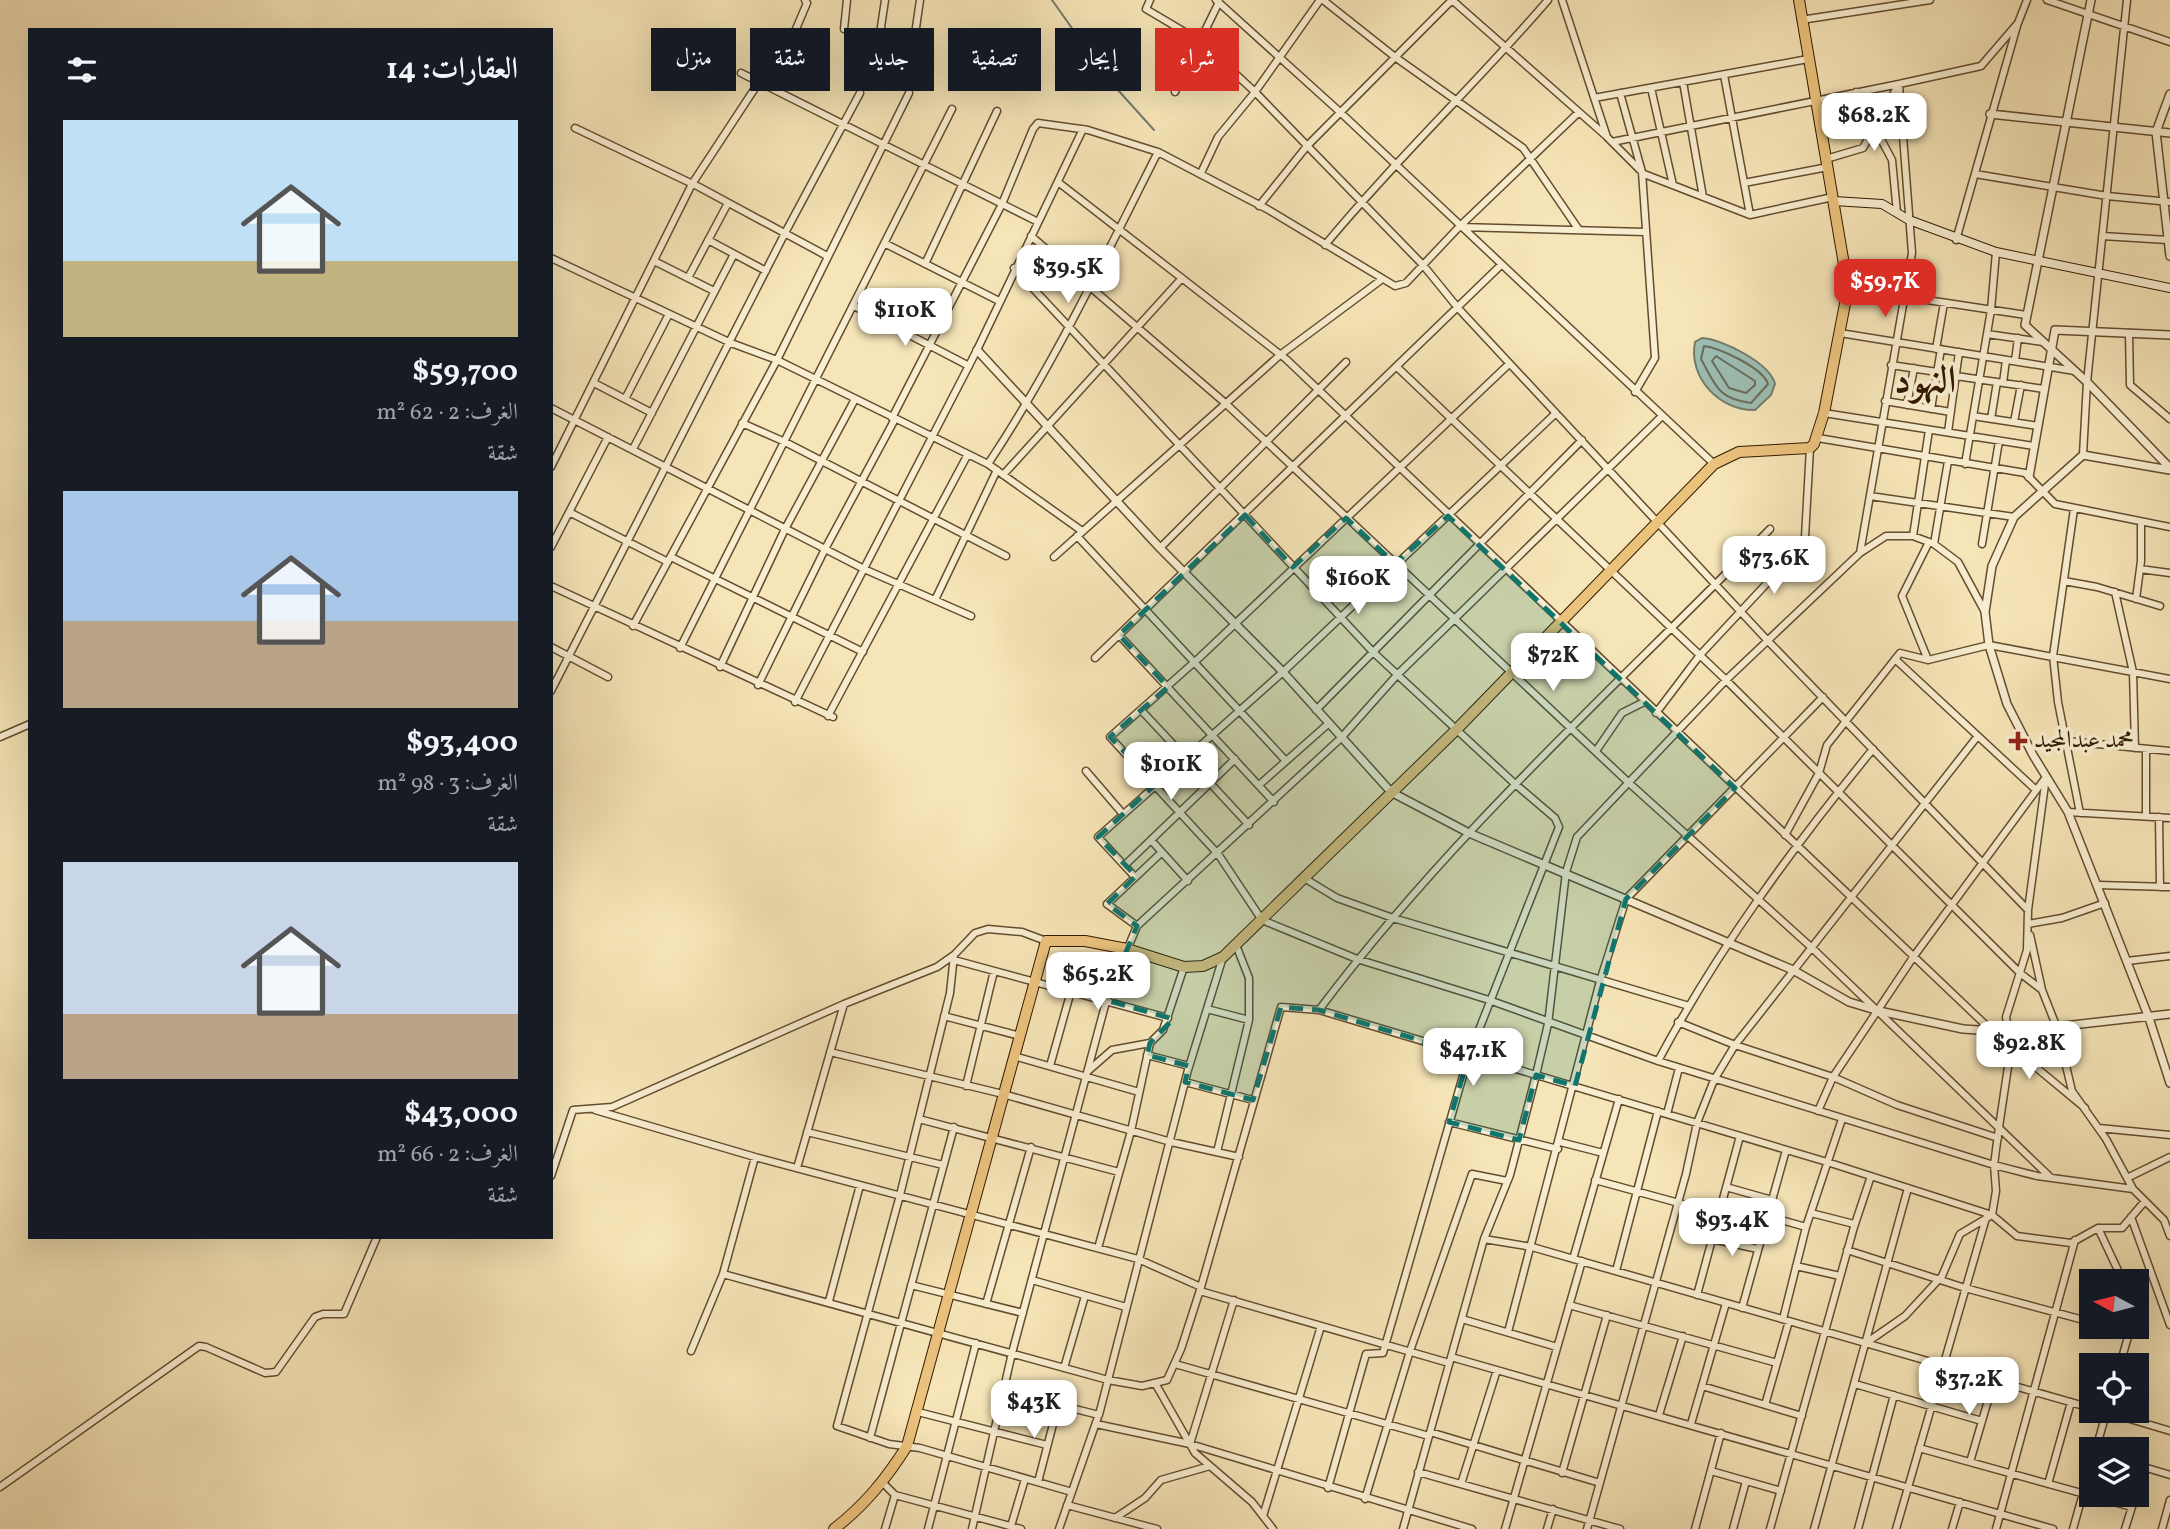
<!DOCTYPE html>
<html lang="ar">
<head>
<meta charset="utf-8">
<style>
	:root { --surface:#171b24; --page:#20242c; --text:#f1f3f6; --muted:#9ea1a6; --accent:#d93025 }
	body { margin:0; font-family:Vollkorn,Amiri,serif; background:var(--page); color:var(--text); direction:rtl; height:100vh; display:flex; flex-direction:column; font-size:26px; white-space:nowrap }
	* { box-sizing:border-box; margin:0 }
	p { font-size:23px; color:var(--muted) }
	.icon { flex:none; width:38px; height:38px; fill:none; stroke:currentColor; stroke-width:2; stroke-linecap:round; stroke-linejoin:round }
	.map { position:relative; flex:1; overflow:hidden; direction:ltr }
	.side { position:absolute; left:28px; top:28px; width:525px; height:1211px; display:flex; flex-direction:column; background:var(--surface); border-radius:0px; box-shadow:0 7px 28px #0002; direction:rtl }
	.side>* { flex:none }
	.guide { position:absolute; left:574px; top:28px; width:665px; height:63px; direction:rtl; display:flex; gap:14px }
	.needle { width:46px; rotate:277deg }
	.controls { position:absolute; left:2079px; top:1269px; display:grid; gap:14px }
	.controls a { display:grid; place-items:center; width:70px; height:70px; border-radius:0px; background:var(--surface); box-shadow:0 7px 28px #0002; font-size:35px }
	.price { position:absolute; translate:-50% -60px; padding:0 16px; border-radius:14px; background:#fff; color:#222; font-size:23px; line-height:46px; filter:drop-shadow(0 2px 4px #0008) }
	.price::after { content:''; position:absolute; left:50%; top:42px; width:21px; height:16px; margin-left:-10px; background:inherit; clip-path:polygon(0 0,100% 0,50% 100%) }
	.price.current { background:var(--accent); color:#fff }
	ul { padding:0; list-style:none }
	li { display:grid; align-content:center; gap:14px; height:371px; padding:0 35px }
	li span { display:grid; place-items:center; height:217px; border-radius:0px; color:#555 }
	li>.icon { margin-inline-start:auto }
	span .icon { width:126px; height:126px; fill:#fffc; stroke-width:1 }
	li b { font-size:30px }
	h2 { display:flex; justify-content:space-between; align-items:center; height:84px; padding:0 35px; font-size:30px }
	.chip { padding:0 24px; border-radius:0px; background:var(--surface); box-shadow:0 7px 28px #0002; font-size:24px; line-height:63px }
	.chip.current { background:var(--accent); color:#fff }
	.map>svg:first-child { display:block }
	.water { fill:#9dbeb4; stroke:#727c6c; stroke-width:2 }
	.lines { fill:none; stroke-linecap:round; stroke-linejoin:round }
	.shore { stroke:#686c5a; stroke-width:2 }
	.stream { stroke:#727c6c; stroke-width:2 }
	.minor-casing { stroke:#634c2e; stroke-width:9 }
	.tertiary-casing { stroke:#634c2e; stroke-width:10 }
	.secondary-casing { stroke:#321900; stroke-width:10 }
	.trunk-casing { stroke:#321900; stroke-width:12 }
	.minor { stroke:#f9eed1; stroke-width:6 }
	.tertiary { stroke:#f9eed1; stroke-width:7 }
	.secondary { stroke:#f9eed1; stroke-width:8 }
	.trunk { stroke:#ebc27c; stroke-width:10 }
	.marked { fill:#0f766e; fill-opacity:0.2; stroke:#0f766e; stroke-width:5; stroke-dasharray:14 9; stroke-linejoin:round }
	.poi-dot { fill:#8f2418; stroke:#f9eed1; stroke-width:2.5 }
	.labels { text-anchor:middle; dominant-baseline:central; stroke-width:7; stroke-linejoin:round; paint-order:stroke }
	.poi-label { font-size:24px; fill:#321900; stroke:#f9eed1; text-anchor:start }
	.town-label { font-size:38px; font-weight:bold; fill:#321900; stroke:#f9eed1 }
</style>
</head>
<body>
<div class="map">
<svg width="2170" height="1529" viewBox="0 0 2170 1529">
	<rect width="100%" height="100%" fill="#f6e5b8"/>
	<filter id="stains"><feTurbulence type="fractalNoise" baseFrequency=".00286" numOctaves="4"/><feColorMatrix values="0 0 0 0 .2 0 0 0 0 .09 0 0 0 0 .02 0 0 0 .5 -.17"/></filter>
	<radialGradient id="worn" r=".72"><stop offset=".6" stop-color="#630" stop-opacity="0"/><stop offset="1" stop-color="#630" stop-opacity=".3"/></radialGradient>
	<path class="water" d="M1702,338C1722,339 1770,363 1775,384L1771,395L1755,410C1720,411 1688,378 1695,342Z"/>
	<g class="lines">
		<path class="shore" d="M1704,346C1720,348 1763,368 1768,384L1751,403C1718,399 1716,386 1701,359Z
			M1716,356L1755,381V385L1746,393L1729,388L1712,361Z"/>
		<path class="stream" d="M1052,0L1108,79L1154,130"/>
		<defs>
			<path id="minor" d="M1150,0L1146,9L1200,41L1255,92L1423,265L1458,308L1768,641L2028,910
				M1216,0L1340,112L1714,464
				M1323,0L1395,57L1523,148L1579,230
				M1452,0L1605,135
				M1562,0L1607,137L1644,174L1750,215L1833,197
				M2047,0L2170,42
				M1801,20L1930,0
				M844,29L847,0
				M878,47L885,0
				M912,55L920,0
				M741,73L1038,222
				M1724,75L1750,215
				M1683,82L1703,197
				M1651,88L1673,185
				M1175,92L1219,2
				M1856,92L1892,160L1897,213
				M1620,93L1642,172L1655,358L1635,392
				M1594,98L1808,59
				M575,128L699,187L827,256
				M1612,142L1899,84L1912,253L1860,553
				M1826,159L1863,148L1899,84L1981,66L2018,23L2027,0
				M1201,173L1218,137L1255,92L1320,0
				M1975,174L2107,196L2170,202
				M1058,182L1286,359L1991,1030L2085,1108
				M1744,183L1828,167
				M1259,206L1307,146L1452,0
				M1459,227L1579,112
				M1031,236L1224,402L1629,783L1811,947L2049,1176
				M2102,236L2168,240
				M708,240L766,271
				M1956,240L2017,26
				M886,244L999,301
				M1325,245C1395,160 1476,84 1548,0
				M551,258L731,343L777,360L988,464L1082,531
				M654,261L714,291
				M925,264L997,111
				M1014,268L1373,652L1514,783L1555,818L1559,827L1469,1055L1383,1353L1366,1354L1328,1488
				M688,278L728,203
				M1848,288L2026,315
				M854,306L969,366
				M1840,333L2075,371
				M2129,333L2130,385L2170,419
				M1987,334L2043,342
				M1936,349L1944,303
				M2015,361L2018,338
				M1509,364L1199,658L1110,737L1218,854L1262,920L1357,959L1489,1000L1658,1061L1994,1165L2037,1176L2133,1189
				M1891,365L1937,372
				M1398,368L1726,680L2020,973L2042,990
				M1956,376L2044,389
				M594,383L652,413
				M2003,383L2006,360
				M625,399L669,314
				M1885,401L1951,412
				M1907,405L1914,368
				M551,408L864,569L971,616
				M1931,409L1941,349
				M1824,413L2034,446
				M1973,416L2038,426
				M892,418L1002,204L1033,129L1038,123L1088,130L1158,152L1267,209L1395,286L1406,283L1459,227L1645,232
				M1991,419L1997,382
				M2014,422L2021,385
				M742,423L785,442L1006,556
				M1948,432L1959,352
				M1818,438L2025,473L2055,504L2170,527
				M633,449L734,254
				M2083,455L2087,382L2127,0
				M988,464C1054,365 1104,258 1158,152
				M1965,464L1991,310L1996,252
				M551,467L692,184L759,82L790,43L807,3L805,0
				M1003,475L1182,278
				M1870,496L2014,517
				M2074,509L2053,656L2058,702L2080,813
				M569,512L668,562
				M1077,536L1286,761
				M1913,536L1929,430
				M1934,544L1948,461
				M1982,544L1999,441
				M551,547L608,437
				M1160,548L1346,362
				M671,557L863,652
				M1054,557L1280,355L1381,280
				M2140,569L2170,573
				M2064,581L2097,587L2160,606
				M551,586L833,717
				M2115,592L2133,672L2135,748
				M2136,599L2141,561V522
				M935,600L997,470
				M633,626L777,360L909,93
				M1119,635L1274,802
				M551,647L608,677
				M680,648L952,109
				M1095,658L1500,266
				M1895,659L2036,790
				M1928,660L1902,596L1929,542
				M720,667L785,529L854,401
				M758,685L825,549L895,419
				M551,691L785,233L860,93
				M795,702L977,350L1083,129
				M1141,710L1185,757
				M1316,710L1582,440
				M1656,713L1700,655L1797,551L1805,537L1810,448
				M828,716L968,454
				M0,737L30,724
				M2066,741L2170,751
				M2146,749V816
				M1596,751L1622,713L1644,702
				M1086,771L1123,814
				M1210,783L1249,825
				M1259,785L1328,724
				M2068,812L2170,818
				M2159,817L2160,887
				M1785,835L1819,773L1827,745L1900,653L1928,660L1989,645L2170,679
				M1151,840L1188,881
				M1125,865L1235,759
				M1135,877L1098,837L1283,672L1556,413
				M1304,878L1337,898L1393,918L1689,1006
				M2098,885L2170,887
				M2028,924L2062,918L2105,903
				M1137,926L1107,904L1162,852
				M2030,935L2042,990L2057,1028L2072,1091L2106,1139L2133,1189L2164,1220L2170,1236
				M954,955L950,993L900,1195L837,1426L889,1444L920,1448L1072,1492
				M954,960L1168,1018
				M2127,961L2170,956
				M1207,1009L1249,1020
				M1319,1010C1452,833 1617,686 1770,529
				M944,1016L1020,1036
				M1678,1022L1735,1045L1833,1077L1897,1105L1998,1138
				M830,1052L1003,1094L1171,1142L1239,1157
				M1147,1055L1189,1066
				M1014,1056L1139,1092
				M1658,1061C1718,949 1793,847 1873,749
				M1050,1066L1071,991
				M1088,1071L1112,1050L1150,1043L1163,1030L1184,967
				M1185,1082L1253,1100
				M966,1086L994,971
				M595,1110L755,1157L1138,1259L1201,1287
				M1818,1111L1833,1077L1914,956L2046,777L2028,910L2027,950L2006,1017L2011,1047L1999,1127L1994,1165L1996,1191L1992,1215L1960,1234L1942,1276L1905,1316L1866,1343
				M1667,1114L1679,1068
				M919,1119L1119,1172
				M1449,1122L1558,1149
				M2099,1128L2170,1135
				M807,1132L943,1165
				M1560,1142L1603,1153
				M1217,1152L1249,1020V978L1236,945
				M797,1168L844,1004
				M551,1176L573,1110L612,1107L844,1004L937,967L954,955L975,933L988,929L1022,932L1046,941
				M2127,1178L2170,1157
				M1595,1180L1719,1214
				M1726,1187L1772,1200
				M1811,1213L1854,1224
				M1767,1216L1806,1227
				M2131,1217L2170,1325
				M2098,1228L2123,1281
				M1484,1239L1532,1247L2091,1408
				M1712,1239L1758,1249
				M1098,1248L1131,1131L1150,1043
				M1847,1250L1965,1288L2091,1322
				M1573,1259L1619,1099
				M1796,1266L1840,1276
				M1616,1271L1658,1111
				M723,1274L1108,1380L1142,1386L1167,1380L1181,1349L1201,1287L1281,1007L1319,1010L1827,1162L1992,1215L2017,1236L2071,1243L2098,1228H2122L2145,1201
				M1032,1280L1126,1307
				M911,1285L1023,1313
				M1200,1291L1449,1363
				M1697,1295L1740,1136
				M829,1301L860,1185
				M986,1304L1031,1147
				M1569,1305L1777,1363
				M1742,1308L1786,1150
				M1462,1319L1557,1347
				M1783,1319L1806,1227L1842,1119
				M2108,1326L2129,1332
				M1508,1332L1600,981L1626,899L1823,697
				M691,1351L723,1274L755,1157
				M1451,1357L2053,1529
				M1175,1364L1429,1436
				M2120,1365L2131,1326
				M1064,1368L1085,1296
				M1155,1383L1195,1453L1252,1502L1273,1529
				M1855,1384L1982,1421
				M1702,1386L1802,1416
				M1003,1391L1099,1415
				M1765,1405L1789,1321
				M2100,1410L2170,1431
				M918,1412L1047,1445
				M1659,1415L1683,1336
				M1096,1424L1190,1444L1472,1529
				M1691,1424L1726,1303
				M1430,1432L1600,1483
				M870,1438L954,1127
				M1190,1444L1234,1300
				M1919,1448L2132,1507
				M2096,1449L2107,1410
				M1970,1462L1994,1380
				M2137,1465L2170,1475
				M1711,1471L1781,1491
				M1418,1472L1620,1529
				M1562,1473L1607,1315
				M1038,1482L1058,1405
				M883,1483L895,1495L885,1529
				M1461,1484L1497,1370
				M2048,1484L2071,1402
				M0,1487L199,1346L206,1347L265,1373L276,1372L315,1317L323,1314H344L377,1237
				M2137,1491L2144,1467
				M895,1495L1021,1529
				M1365,1499L1410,1351L1472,1174L1507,1181
				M1067,1505L1157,1529
				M1263,1516L1321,1326
				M1115,1518L1145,1498L1161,1480L1210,1466
				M1011,1526L1025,1479
				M928,1529L976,1343
				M972,1529L1012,1353L1107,998L1137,926L1341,738L1397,675L1661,417
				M1059,1529L1100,1411L1188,1070L1223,957
				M1403,1529L1484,1239L1510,1175L1536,1075L1548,1024L1566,872L1577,837L1726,680L1860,553L1886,536H1913L1934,544L1958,562L1985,612
				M1505,1529L1582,1261
				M1547,1529L1553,1509
				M1587,1529L1686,1174L1697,1123L1714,1080L1735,1045L1977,737
				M1695,1529L1721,1433
				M1733,1529L1746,1481
				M1770,1529L1854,1227L1871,1176
				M1814,1529L1908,1188
				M1858,1529L1894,1395
				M1896,1529L1986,1218
				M1952,1529L1960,1502
				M1996,1529L2075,1240
				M2073,1529L2091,1465
				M2125,1529L2136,1494
				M2162,1529L2170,1500"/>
			<path id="tertiary" d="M2091,0L2025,325L2087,382L2170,468
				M2170,94L2156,132L2170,256
				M1990,114L2170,133
				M977,350L1160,548L1283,672L1391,792L1469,833L1793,970L1849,1002L1879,1011L1963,1029L2009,1032L2170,1014
				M2170,470L2083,455L2014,517L1992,566L1985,612L1989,645L2007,704L2033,755L2068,812L2149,1018L2170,1083
				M2029,477L2055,330L2170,335"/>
			<path id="secondary" d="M1834,201L1882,204L1909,220L1996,252L2170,288"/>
			<path id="trunk" d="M834,1529C865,1505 886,1479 907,1446L1046,941H1085L1127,949L1184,967L1203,966L1223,957L1457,729L1714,464L1739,452L1810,448L1814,444L1824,413L1848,288L1799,0"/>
		</defs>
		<use href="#minor" class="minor-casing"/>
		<use href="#tertiary" class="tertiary-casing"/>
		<use href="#secondary" class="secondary-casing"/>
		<use href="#trunk" class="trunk-casing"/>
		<use href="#minor" class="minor"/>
		<use href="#tertiary" class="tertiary"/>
		<use href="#secondary" class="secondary"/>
		<use href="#trunk" class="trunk"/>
	</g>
	<path class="marked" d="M1245,515L1293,567L1346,518L1395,564L1448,516L1735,788L1626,899L1575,1086L1536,1075L1519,1140L1449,1122L1469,1055L1319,1010L1281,1007L1253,1100L1185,1082L1189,1066L1147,1055L1150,1043L1173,1019L1106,1000L1137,926L1107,904L1136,876L1098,837L1156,784L1110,737L1168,687L1119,635Z"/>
	<path class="poi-dot" d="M2014.5 730.5h7v7h7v7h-7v7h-7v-7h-7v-7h7z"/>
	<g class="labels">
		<g class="poi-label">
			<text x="2034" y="741">محمد عبدالمجيد</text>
		</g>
		<g class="town-label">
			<text x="1925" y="382">النهود</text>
		</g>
	</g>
	<rect width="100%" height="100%" filter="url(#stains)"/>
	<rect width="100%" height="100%" fill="url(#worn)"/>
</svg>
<div class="controls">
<a><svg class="needle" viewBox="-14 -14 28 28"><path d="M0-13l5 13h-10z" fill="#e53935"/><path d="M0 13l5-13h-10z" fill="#9ea1a6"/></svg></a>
<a><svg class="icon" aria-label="locate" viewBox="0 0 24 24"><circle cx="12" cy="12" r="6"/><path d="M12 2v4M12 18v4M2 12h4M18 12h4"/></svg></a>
<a><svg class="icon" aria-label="layers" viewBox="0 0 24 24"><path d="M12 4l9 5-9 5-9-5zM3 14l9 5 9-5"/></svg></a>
</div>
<b class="price" style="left:1874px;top:153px">$68.2K</b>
<b class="price" style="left:1068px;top:305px">$39.5K</b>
<b class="price current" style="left:1885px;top:319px">$59.7K</b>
<b class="price" style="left:905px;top:348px">$110K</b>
<b class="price" style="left:1774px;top:596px">$73.6K</b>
<b class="price" style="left:1358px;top:616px">$160K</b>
<b class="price" style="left:1553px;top:693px">$72K</b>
<b class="price" style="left:1171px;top:802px">$101K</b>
<b class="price" style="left:1098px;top:1012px">$65.2K</b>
<b class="price" style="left:2029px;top:1081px">$92.8K</b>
<b class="price" style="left:1473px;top:1088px">$47.1K</b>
<b class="price" style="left:1732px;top:1258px">$93.4K</b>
<b class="price" style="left:1969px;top:1417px">$37.2K</b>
<b class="price" style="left:1034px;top:1440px">$43K</b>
<div class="guide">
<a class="chip current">شراء</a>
<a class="chip">إيجار</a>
<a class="chip">تصفية</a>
<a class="chip">جديد</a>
<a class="chip">شقة</a>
<a class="chip">منزل</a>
</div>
<section class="side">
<h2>العقارات: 14<svg class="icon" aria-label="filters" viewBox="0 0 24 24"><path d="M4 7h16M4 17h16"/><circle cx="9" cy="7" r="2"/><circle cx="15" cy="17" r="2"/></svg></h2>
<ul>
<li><span style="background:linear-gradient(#bfe0f5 65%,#c2b280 0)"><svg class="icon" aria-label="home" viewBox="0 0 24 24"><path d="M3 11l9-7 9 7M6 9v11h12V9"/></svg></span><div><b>$59,700</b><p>الغرف: 2 · 62 m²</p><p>شقة</p></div></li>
<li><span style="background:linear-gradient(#a9c7e8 60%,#b9a48a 0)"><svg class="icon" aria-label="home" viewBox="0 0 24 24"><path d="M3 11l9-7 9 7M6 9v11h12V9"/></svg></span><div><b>$93,400</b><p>الغرف: 3 · 98 m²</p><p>شقة</p></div></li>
<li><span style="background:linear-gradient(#c9d6e8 70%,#b9a48a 0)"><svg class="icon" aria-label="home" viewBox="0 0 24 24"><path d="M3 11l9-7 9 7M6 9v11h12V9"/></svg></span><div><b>$43,000</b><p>الغرف: 2 · 66 m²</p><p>شقة</p></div></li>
</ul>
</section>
</div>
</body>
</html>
